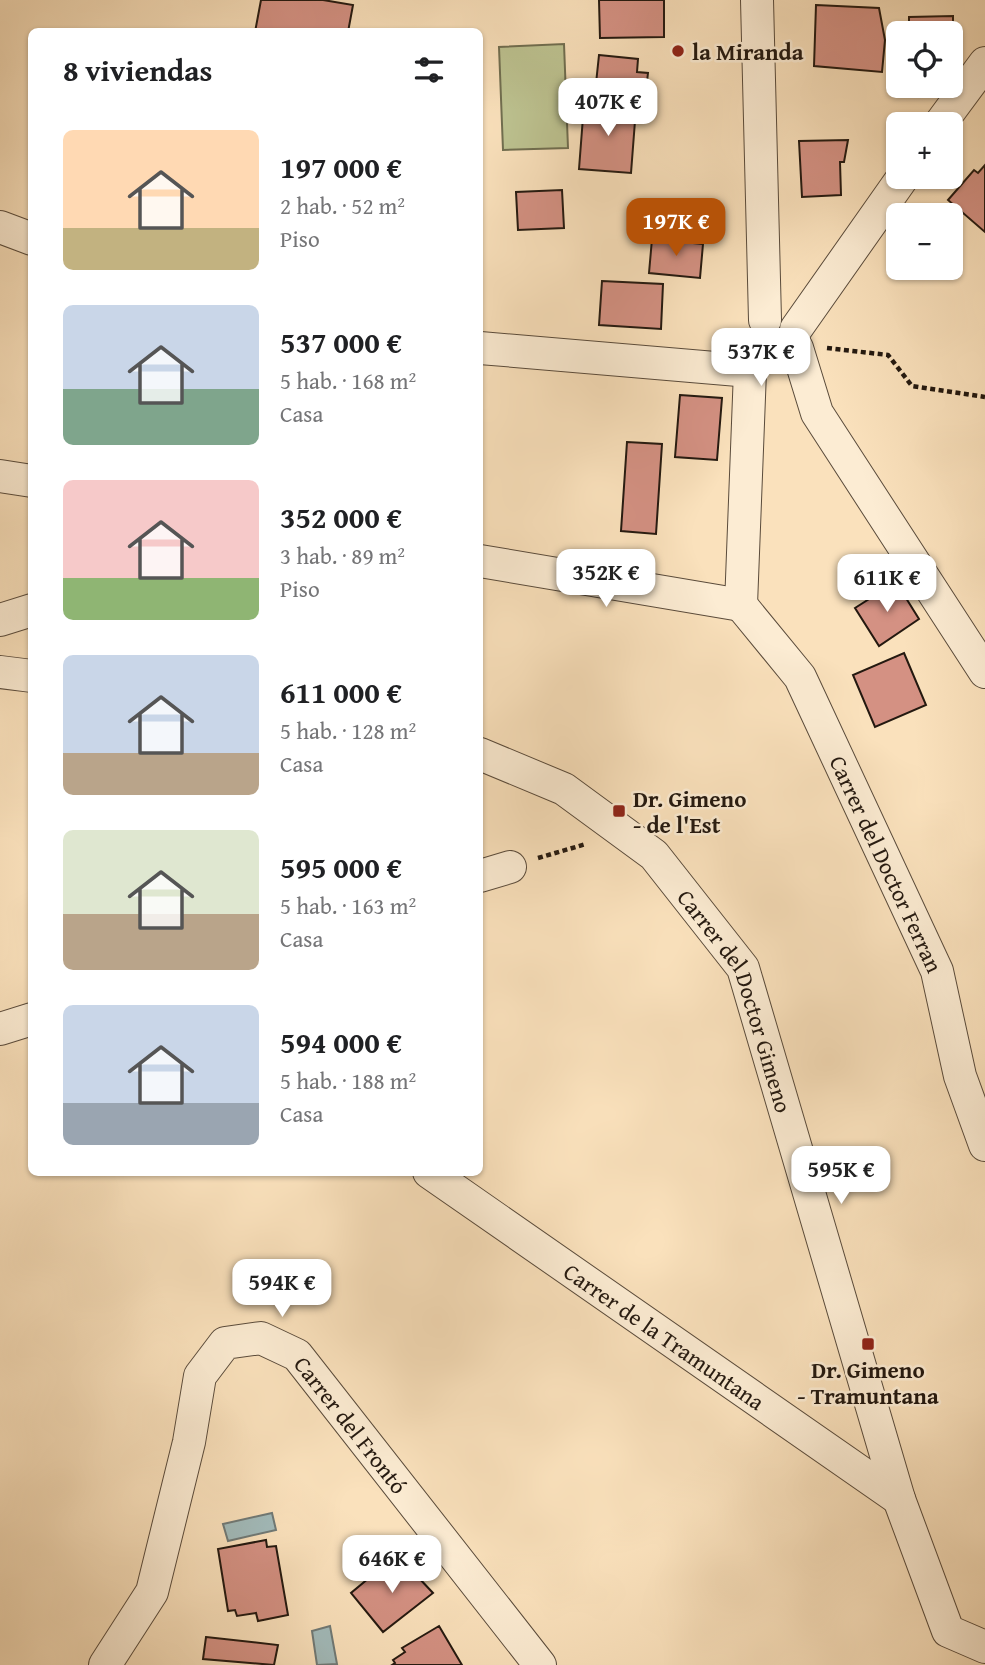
<!DOCTYPE html>
<html lang="es">
<head>
<meta charset="utf-8">
<style>
	:root { --surface:#fff; --page:#f6f6f6; --text:#202124; --muted:#757577; --accent:#b45309 }
	body { margin:0; font-family:"Gentium Book Plus",serif; background:var(--page); color:var(--text); height:100vh; display:flex; flex-direction:column; font-size:26px; white-space:nowrap }
	* { box-sizing:border-box; margin:0 }
	p { font-size:23px; color:var(--muted) }
	.icon { flex:none; width:38px; height:38px; fill:none; stroke:currentColor; stroke-width:2; stroke-linecap:round; stroke-linejoin:round }
	.map { position:relative; flex:1; overflow:hidden }
	.panel { position:absolute; left:28px; top:28px; width:455px; height:1148px; display:flex; flex-direction:column; background:var(--surface); border-radius:10px; box-shadow:0 2px 5px #0004 }
	.panel>* { flex:none }
	.tools { position:absolute; left:886px; top:21px; display:grid; gap:14px }
	.tools a { display:grid; place-items:center; width:77px; height:77px; border-radius:10px; background:var(--surface); box-shadow:0 2px 5px #0004; font-size:35px }
	.price { position:absolute; translate:-50% -60px; padding:0 16px; border-radius:14px; background:#fff; color:#222; font-size:23px; line-height:46px; filter:drop-shadow(0 2px 4px #0008) }
	.price::after { content:''; position:absolute; left:50%; top:42px; width:21px; height:16px; margin-left:-10px; background:inherit; clip-path:polygon(0 0,100% 0,50% 100%) }
	.price.selected { background:var(--accent); color:#fff }
	ul { padding:0; list-style:none }
	li { display:flex; align-items:center; gap:21px; height:175px; padding:0 35px }
	li span { display:grid; place-items:center; flex:none; width:196px; height:140px; border-radius:10px; color:#555 }
	li>.icon { margin-inline-start:auto }
	span .icon { width:84px; height:84px; fill:#fffc; stroke-width:1 }
	li b { font-size:30px }
	h2 { display:flex; justify-content:space-between; align-items:center; height:84px; padding:0 35px; font-size:30px }
	.map>svg:first-child { display:block }
	.green { fill:#bdc391; stroke:#706e50; stroke-width:2 }
	.water { fill:#a2bbbb; stroke:#707a77; stroke-width:2 }
	.building { fill:#d49183; stroke:#241910; stroke-width:2 }
	.lines { fill:none; stroke-linecap:round; stroke-linejoin:round }
	.minor-casing { stroke:#5a4b3b; stroke-width:34 }
	.path { stroke:#241910; stroke-width:4.5; stroke-dasharray:5 3.5; stroke-linecap:butt }
	.minor { stroke:#fcecd3; stroke-width:32 }
	.poi-dot { fill:#8f2418; stroke:#fcecd3; stroke-width:2.5 }
	.labels { text-anchor:middle; dominant-baseline:central; stroke-width:5; stroke-linejoin:round; paint-order:stroke }
	.poi-label { font-size:23px; font-weight:bold; fill:#241910; stroke:#fcecd3; text-anchor:start }
	.street-label { font-size:23px; fill:#241910; stroke:#fcecd3 }
</style>
</head>
<body>
<div class="map">
<svg width="985" height="1665" viewBox="0 0 985 1665">
	<rect width="100%" height="100%" fill="#fae1bc"/>
	<filter id="stains"><feTurbulence type="fractalNoise" baseFrequency=".00286" numOctaves="4"/><feColorMatrix values="0 0 0 0 .2 0 0 0 0 .09 0 0 0 0 .02 0 0 0 .5 -.17"/></filter>
	<radialGradient id="worn" r=".72"><stop offset=".6" stop-color="#630" stop-opacity="0"/><stop offset="1" stop-color="#630" stop-opacity=".3"/></radialGradient>
	<path class="green" d="M564,44L568,148L503,150L499,47Z"/>
	<path class="water" d="M272,1513L276,1530L228,1541L223,1524Z
		M330,1626L337,1664L317,1665L312,1631Z"/>
	<path class="building" d="M261,0H323L353,5L348,32H255Z
		M599,0H664V37L600,38Z
		M816,5L879,8L885,40L882,72L814,66Z
		M953,16V47H950V33H901V30L909,29V17Z
		M599,55L638,59L637,72L648,73L645,98L595,93Z
		M584,104L636,108L631,173L579,169Z
		M848,140L844,162H840L841,195L802,197L799,141Z
		M985,165V232L948,200L974,170L978,173Z
		M562,190L564,228L518,230L516,192Z
		M652,239L703,244L700,278L649,273Z
		M602,281L663,284L661,329L599,325Z
		M680,395L722,398L717,460L675,457Z
		M627,442L662,444L656,534L621,531Z
		M896,582L919,619L879,646L855,608Z
		M904,653L926,705L875,727L853,675Z
		M266,1540L267,1547L276,1546L288,1615L258,1621L256,1613L237,1616L235,1610L228,1611L218,1549Z
		M402,1560L433,1593L383,1632L351,1593L375,1573L384,1579Z
		M439,1626L462,1665H392L395,1663L393,1660L405,1652L402,1648Z
		M206,1637L278,1645L274,1665L203,1659Z"/>
	<g class="lines">
		<defs>
			<g id="minor">
				<path d="M757,0L765,320"/>
				<path d="M940,124L985,63"/>
				<path d="M0,227L32,239"/>
				<path d="M796,329L903,177"/>
				<path d="M480,348L750,371"/>
				<path d="M797,348L817,413L985,672"/>
				<path d="M0,476L32,481"/>
				<path d="M480,561L741,605"/>
				<path id="s1" d="M741,605L800,677L937,971L960,1076L985,1145"/>
				<path d="M741,605L750,371L756,353"/>
				<path d="M0,620L32,610"/>
				<path d="M0,672L32,676"/>
				<path id="s2" d="M480,754L564,789L654,855L743,968L899,1499L948,1631L985,1647"/>
				<path d="M480,876L510,867"/>
				<path d="M0,1029L32,1019"/>
				<path id="s3" d="M429,1172L899,1499"/>
				<path id="s4" d="M105,1665L152,1592L189,1442L200,1376L225,1343L261,1338L297,1355L540,1665"/>
			</g>
		</defs>
		<use href="#minor" class="minor-casing"/>
		<path class="path" d="M827,348L888,355L912,386L985,397
			M538,858L586,844"/>
		<use href="#minor" class="minor"/>
	</g>
	<g class="poi-dot">
		<circle cx="678" cy="51" r="7"/>
		<rect x="612" y="804" width="14" height="14" rx="3.5"/>
		<rect x="861" y="1337" width="14" height="14" rx="3.5"/>
	</g>
	<g class="labels">
		<g class="poi-label">
			<text x="692" y="51">la Miranda</text>
			<text x="633" y="798">Dr. Gimeno<tspan x="633" dy="26">- de l'Est</tspan></text>
			<text x="868" y="1369" text-anchor="middle">Dr. Gimeno<tspan x="868" dy="26">- Tramuntana</tspan></text>
		</g>
		<g class="street-label">
			<text stroke="none"><textPath href="#s1" startOffset="299">Carrer del Doctor Ferran</textPath></text>
			<text stroke="none"><textPath href="#s2" startOffset="373">Carrer del Doctor Gimeno</textPath></text>
			<text stroke="none"><textPath href="#s3" startOffset="287">Carrer de la Tramuntana</textPath></text>
			<text stroke="none"><textPath href="#s4" startOffset="514">Carrer del Frontó</textPath></text>
		</g>
	</g>
	<rect width="100%" height="100%" filter="url(#stains)"/>
	<rect width="100%" height="100%" fill="url(#worn)"/>
</svg>
<div class="tools">
<a><svg class="icon" aria-label="locate" viewBox="0 0 24 24"><circle cx="12" cy="12" r="6"/><path d="M12 2v4M12 18v4M2 12h4M18 12h4"/></svg></a>
<a>+</a>
<a>−</a>
</div>
<b class="price" style="left:608px;top:138px">407K €</b>
<b class="price selected" style="left:676px;top:258px">197K €</b>
<b class="price" style="left:761px;top:388px">537K €</b>
<b class="price" style="left:606px;top:609px">352K €</b>
<b class="price" style="left:887px;top:614px">611K €</b>
<b class="price" style="left:841px;top:1206px">595K €</b>
<b class="price" style="left:282px;top:1319px">594K €</b>
<b class="price" style="left:392px;top:1595px">646K €</b>
<section class="panel">
<h2>8 viviendas<svg class="icon" aria-label="filters" viewBox="0 0 24 24"><path d="M4 7h16M4 17h16"/><circle cx="9" cy="7" r="2"/><circle cx="15" cy="17" r="2"/></svg></h2>
<ul>
<li><span style="background:linear-gradient(#ffd9b3 70%,#c2b280 0)"><svg class="icon" aria-label="home" viewBox="0 0 24 24"><path d="M3 11l9-7 9 7M6 9v11h12V9"/></svg></span><div><b>197 000 €</b><p>2 hab. · 52 m²</p><p>Piso</p></div></li>
<li><span style="background:linear-gradient(#c9d6e8 60%,#7fa58c 0)"><svg class="icon" aria-label="home" viewBox="0 0 24 24"><path d="M3 11l9-7 9 7M6 9v11h12V9"/></svg></span><div><b>537 000 €</b><p>5 hab. · 168 m²</p><p>Casa</p></div></li>
<li><span style="background:linear-gradient(#f6c9c9 70%,#8fb573 0)"><svg class="icon" aria-label="home" viewBox="0 0 24 24"><path d="M3 11l9-7 9 7M6 9v11h12V9"/></svg></span><div><b>352 000 €</b><p>3 hab. · 89 m²</p><p>Piso</p></div></li>
<li><span style="background:linear-gradient(#c9d6e8 70%,#b9a48a 0)"><svg class="icon" aria-label="home" viewBox="0 0 24 24"><path d="M3 11l9-7 9 7M6 9v11h12V9"/></svg></span><div><b>611 000 €</b><p>5 hab. · 128 m²</p><p>Casa</p></div></li>
<li><span style="background:linear-gradient(#dfe7d0 60%,#b9a48a 0)"><svg class="icon" aria-label="home" viewBox="0 0 24 24"><path d="M3 11l9-7 9 7M6 9v11h12V9"/></svg></span><div><b>595 000 €</b><p>5 hab. · 163 m²</p><p>Casa</p></div></li>
<li><span style="background:linear-gradient(#c9d6e8 70%,#9aa5b1 0)"><svg class="icon" aria-label="home" viewBox="0 0 24 24"><path d="M3 11l9-7 9 7M6 9v11h12V9"/></svg></span><div><b>594 000 €</b><p>5 hab. · 188 m²</p><p>Casa</p></div></li>
</ul>
</section>
</div>
</body>
</html>
